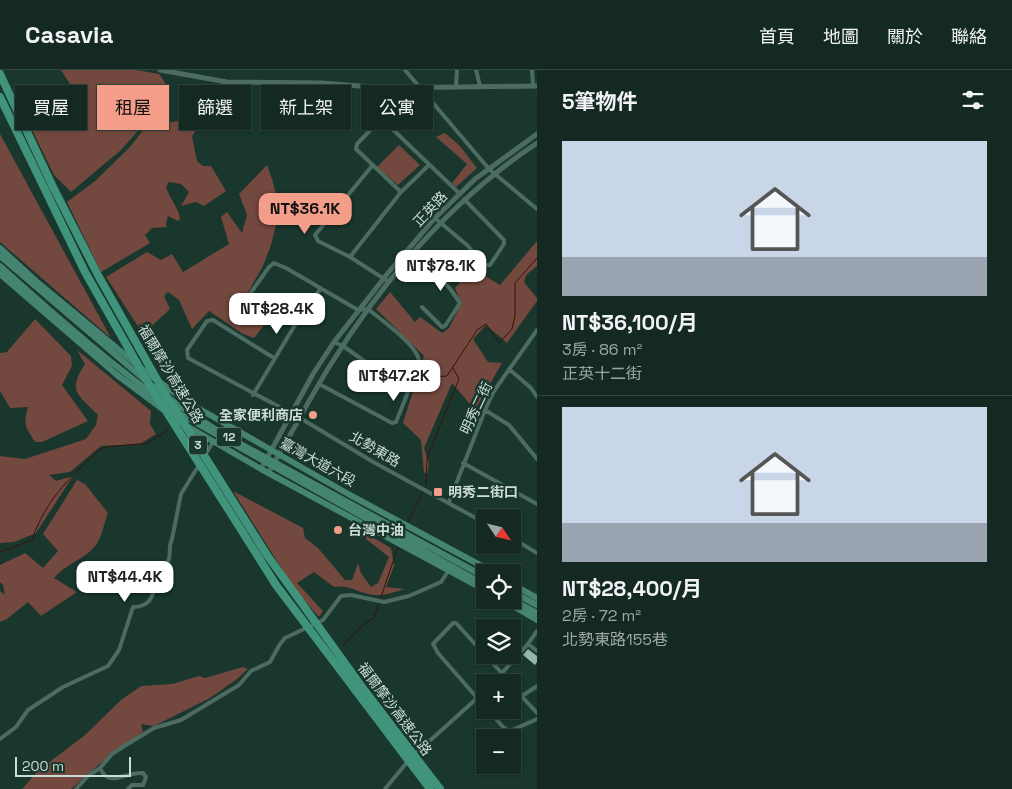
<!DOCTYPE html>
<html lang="zh-TW">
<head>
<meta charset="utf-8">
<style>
	:root { --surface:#132922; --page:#20352f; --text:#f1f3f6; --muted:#9da6a5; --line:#324540; --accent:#f49e89 }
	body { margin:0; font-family:"Space Grotesk","Noto Sans TC",sans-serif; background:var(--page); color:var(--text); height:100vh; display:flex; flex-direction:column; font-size:19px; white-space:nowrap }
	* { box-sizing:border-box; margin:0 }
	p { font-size:16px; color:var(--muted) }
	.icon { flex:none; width:28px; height:28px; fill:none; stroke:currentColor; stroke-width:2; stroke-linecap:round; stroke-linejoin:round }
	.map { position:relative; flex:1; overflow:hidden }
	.details { display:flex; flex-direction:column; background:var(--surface); width:475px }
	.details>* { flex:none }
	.hud { position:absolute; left:15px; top:15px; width:446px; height:45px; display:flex; gap:10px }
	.needle { width:32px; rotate:125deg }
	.buttons { position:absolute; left:476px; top:439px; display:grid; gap:10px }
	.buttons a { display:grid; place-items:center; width:45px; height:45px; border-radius:0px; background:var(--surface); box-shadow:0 1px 4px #0004,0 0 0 1px var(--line); font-size:25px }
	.scale { position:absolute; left:15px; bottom:12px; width:116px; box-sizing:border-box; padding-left:5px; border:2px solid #ccdcd6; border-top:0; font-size:14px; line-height:18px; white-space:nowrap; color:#ccdcd6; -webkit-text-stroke:4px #19372d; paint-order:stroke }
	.price { position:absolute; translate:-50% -42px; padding:0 11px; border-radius:10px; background:#fff; color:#222; font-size:16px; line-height:32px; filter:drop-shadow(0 1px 2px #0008) }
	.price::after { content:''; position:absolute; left:50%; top:30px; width:15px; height:11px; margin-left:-8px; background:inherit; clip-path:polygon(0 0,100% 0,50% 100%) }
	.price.current { background:var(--accent); color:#111 }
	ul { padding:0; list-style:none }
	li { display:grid; align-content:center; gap:10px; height:265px; padding:0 25px }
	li+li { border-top:1px solid var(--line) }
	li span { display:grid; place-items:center; height:155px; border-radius:0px; color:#555 }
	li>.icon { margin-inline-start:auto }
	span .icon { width:90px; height:90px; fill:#fffc; stroke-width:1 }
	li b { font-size:21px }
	h2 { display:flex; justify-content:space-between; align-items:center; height:60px; padding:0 25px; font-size:21px }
	.pill { padding:0 18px; border-radius:0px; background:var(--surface); box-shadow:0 1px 4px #0004,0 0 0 1px var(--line); font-size:18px; line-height:45px }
	.pill.current { background:var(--accent); color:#111 }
	header { display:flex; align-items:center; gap:30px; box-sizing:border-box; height:70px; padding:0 25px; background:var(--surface); border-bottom:1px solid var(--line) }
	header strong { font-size:24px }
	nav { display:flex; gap:28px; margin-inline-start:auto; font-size:18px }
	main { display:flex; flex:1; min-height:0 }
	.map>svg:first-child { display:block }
	.forest { fill:#73483e }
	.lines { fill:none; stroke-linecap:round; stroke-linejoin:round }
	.stream { stroke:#37130a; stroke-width:1 }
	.building { fill:#94b6a9 }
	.minor { stroke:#4d6c61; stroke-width:4 }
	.tertiary { stroke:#4d6c61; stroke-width:5 }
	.primary { stroke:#458471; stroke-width:6 }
	.motorway { stroke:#40947b; stroke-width:8 }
	.poi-dot { fill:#f49e89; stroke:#19372d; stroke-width:2 }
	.labels { text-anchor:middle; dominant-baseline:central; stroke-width:5; stroke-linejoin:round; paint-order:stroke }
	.shield { fill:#19372d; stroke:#96aaa3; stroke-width:1 }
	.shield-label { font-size:12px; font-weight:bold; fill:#ccdcd6 }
	.street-label { font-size:14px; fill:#ccdcd6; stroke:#19372d }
	.poi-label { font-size:14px; font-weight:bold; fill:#ccdcd6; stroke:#19372d; text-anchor:start }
</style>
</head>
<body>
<header>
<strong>Casavia</strong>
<nav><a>首頁</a><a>地圖</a><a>關於</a><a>聯絡</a></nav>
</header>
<main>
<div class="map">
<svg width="537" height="719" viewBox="0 0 537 719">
	<rect width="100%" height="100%" fill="#19372d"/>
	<path class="forest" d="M61,0H136L159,4L169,18L162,21L166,45L144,54L121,80L71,122L54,105L17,29L46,23L53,32L67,42L79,28Z
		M204,47H215L219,55L215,57L200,55L192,66L197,91L203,96H211L226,121L204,136L196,132L181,136L189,122L181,114L169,112L166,117C169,128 179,138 180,149L178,151L168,146L166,153L167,157L152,158L145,165L150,173L101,202L67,132L95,111L130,77L144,59L159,54Z
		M445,63L460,76L477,98L456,117L452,113L467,94L436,67Z
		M0,64L111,268L0,172Z
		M399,75L420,95L398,115L377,97Z
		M267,95L272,109L280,138L271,175L263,196L247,224L253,234L265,242L260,250L265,254L254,268L243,264L209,241L192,259L179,230L168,222L164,226L170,239L143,264L106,207L147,182L161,190L172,184L183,202L229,174L221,147L227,142L242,163L247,145L239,124Z
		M537,171V196L526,205L524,212L537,228V231L507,273L486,255L473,269L488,292L502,293L475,340L452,313L424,378L429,394L427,405L424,402L421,370L403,353L424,286L376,239L390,222L415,252L420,247L442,263L449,258L461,234L455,218L466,205L475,211L482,204L500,215Z
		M35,249L71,286L72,296L62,315L88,351L42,372H35C25,356 23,355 28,337L10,338L0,321V283L7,282Z
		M77,280L151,341L150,354L156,364L140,374L101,376L70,402L49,405L56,411L73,406L36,463L14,472L0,473V386L25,389L86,369L96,355L98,345C78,324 67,322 85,294Z
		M77,410L85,414L108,443C104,453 102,468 95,476C84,490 65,494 54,508L77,522L41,546L28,532L7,549L0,552V521L5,525L3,515L0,512V495L25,483L43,498L58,481L43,464Z
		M233,421L303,458L305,468L318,478L345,510H352L358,493L361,503L371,517L378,513L389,487L366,469L365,463L391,478L394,496L386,517L405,519C395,522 384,526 373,525C360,523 347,514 334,517L314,502L297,513L323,541L319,547L295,520Z
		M243,597L248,599L237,609L210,628L154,656L141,654L143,662L117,679L71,719H22L39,700L85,665L121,630L141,616L172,614L199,606L205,608Z"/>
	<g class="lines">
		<path class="stream" d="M415,308L447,306L477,260L486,254L499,273L512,259L515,246V213L537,188
			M400,312L411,309
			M231,353L248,347H277
			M426,416L427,388L459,309L453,298
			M408,452L423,422
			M0,482L32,470C45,431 70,407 99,380L106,377L148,373L168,360
			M380,530L398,477
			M343,575L363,555L374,548L379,534"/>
	</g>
	<path class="building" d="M528,579L537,586V592L535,595L523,585Z"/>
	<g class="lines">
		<path class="minor" d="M405,0L489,99L537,139
			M476,0L480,16
			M532,0L533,15
			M456,17L457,0
			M372,96L315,165L318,171L350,187L386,210
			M401,122L356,79L357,74L380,50L384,51L460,124
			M435,148L468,176L483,195H490L504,174V170L464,129
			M417,181L451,220L460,233L445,256L442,257L422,237
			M350,187L401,122L429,95
			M295,255L252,228L250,224L269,197L274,193L286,198L358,240L368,239C380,249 419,276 419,292C418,302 411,313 408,322
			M274,288L213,250L207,251L187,280L188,288L300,348L375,393L485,453
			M509,299L531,318L537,327
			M319,314L392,353L396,352L408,322L343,276L334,272
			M253,325L295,255L321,218
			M485,340L509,355L537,389
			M205,385L213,372
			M463,393L537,434
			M449,432L485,340L494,321L537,260
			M512,468L537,483
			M528,574L537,581
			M485,585L456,553H453L433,574L438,583L485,637
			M485,585L510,612
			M494,612L528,574L537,561
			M512,616L537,643
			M522,626L537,616
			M488,640L504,658L510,661L537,649
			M0,669L16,657L28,640L63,617L108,596L119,580L133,537C154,537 152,522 159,506C161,500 167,495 169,489C171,482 168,477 172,469L181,424L199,395
			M414,685L485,621
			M100,698C109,719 126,701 143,703L146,707L143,715H132L128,719
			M76,719L88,706L100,698L112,684L126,675L154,658L181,650L239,615L251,601L270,592L280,574L285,568L323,550L341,526L351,525L384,532L409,526L441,512L449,500
			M385,719L409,690"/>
		<path class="tertiary" d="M160,0L227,12L322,13L384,18L537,16
			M261,399L313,304L334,272L388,203L435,148L475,109L537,64
			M268,403C290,367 309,329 331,294C384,209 453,129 537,73"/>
		<path class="primary" d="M0,178L36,211L147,303L189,333L350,425L493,502
			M0,186L145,310
			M0,196C58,248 117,300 180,344L485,515
			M0,204L117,305L180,352L261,399L485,520
			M152,316L184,339L226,366L485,507
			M512,514L537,528
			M512,522L537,535
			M503,530L537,550
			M512,530L537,543"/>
		<path class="motorway" d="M0,4L53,117L99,207L164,322L267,485L365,621L440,719
			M0,27L85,202L147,311L276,515L430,719"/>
	</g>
	<g class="poi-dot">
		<circle cx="313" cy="345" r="5"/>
		<rect x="433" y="417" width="10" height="10" rx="2.5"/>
		<circle cx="338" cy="460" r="5"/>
	</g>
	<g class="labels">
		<g class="shield">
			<rect x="216.5" y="357.5" width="25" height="19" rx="4"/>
			<rect x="189" y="365.5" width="18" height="19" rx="4"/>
		</g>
		<g class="shield-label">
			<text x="229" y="367">12</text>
			<text x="198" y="375">3</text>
		</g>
		<g class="street-label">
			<text transform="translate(430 139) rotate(-47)">正英路</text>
			<text transform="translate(171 304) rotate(59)">福爾摩沙高速公路</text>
			<text transform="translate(476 338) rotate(-65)">明秀二街</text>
			<text transform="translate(375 379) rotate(30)">北勢東路</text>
			<text transform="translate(318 392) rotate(29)">臺灣大道六段</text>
			<text transform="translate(395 639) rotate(53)">福爾摩沙高速公路</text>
		</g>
		<g class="poi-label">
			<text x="303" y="345" text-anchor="end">全家便利商店</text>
			<text x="448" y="422">明秀二街口</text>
			<text x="348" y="460">台灣中油</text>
		</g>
	</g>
</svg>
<div class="buttons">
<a><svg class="needle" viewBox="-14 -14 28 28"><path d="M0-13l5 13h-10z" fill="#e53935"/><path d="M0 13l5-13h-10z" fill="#9da6a5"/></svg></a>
<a><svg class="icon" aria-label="locate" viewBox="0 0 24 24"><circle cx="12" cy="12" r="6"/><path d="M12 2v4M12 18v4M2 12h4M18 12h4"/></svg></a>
<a><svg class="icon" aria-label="layers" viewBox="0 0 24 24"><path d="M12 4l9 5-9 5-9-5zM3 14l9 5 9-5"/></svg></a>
<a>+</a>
<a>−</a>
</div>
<div class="scale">200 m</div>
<b class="price current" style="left:305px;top:165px">NT$36.1K</b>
<b class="price" style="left:441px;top:222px">NT$78.1K</b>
<b class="price" style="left:277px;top:265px">NT$28.4K</b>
<b class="price" style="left:394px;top:332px">NT$47.2K</b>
<b class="price" style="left:125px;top:533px">NT$44.4K</b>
<div class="hud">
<a class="pill">買屋</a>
<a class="pill current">租屋</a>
<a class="pill">篩選</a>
<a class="pill">新上架</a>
<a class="pill">公寓</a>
</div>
</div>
<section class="details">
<h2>5筆物件<svg class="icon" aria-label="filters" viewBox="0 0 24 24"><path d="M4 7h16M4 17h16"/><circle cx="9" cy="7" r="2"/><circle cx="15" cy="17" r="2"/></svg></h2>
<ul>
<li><span style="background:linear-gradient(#c9d6e8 75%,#9aa5b1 0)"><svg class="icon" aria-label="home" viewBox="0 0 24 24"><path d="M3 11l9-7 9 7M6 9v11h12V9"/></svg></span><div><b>NT$36,100/月</b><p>3房 · 86 m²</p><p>正英十二街</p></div></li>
<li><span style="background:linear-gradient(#c9d6e8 75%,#9aa5b1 0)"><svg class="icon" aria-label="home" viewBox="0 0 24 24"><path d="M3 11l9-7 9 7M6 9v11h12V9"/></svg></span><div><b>NT$28,400/月</b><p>2房 · 72 m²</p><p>北勢東路155巷</p></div></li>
</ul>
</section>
</main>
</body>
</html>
